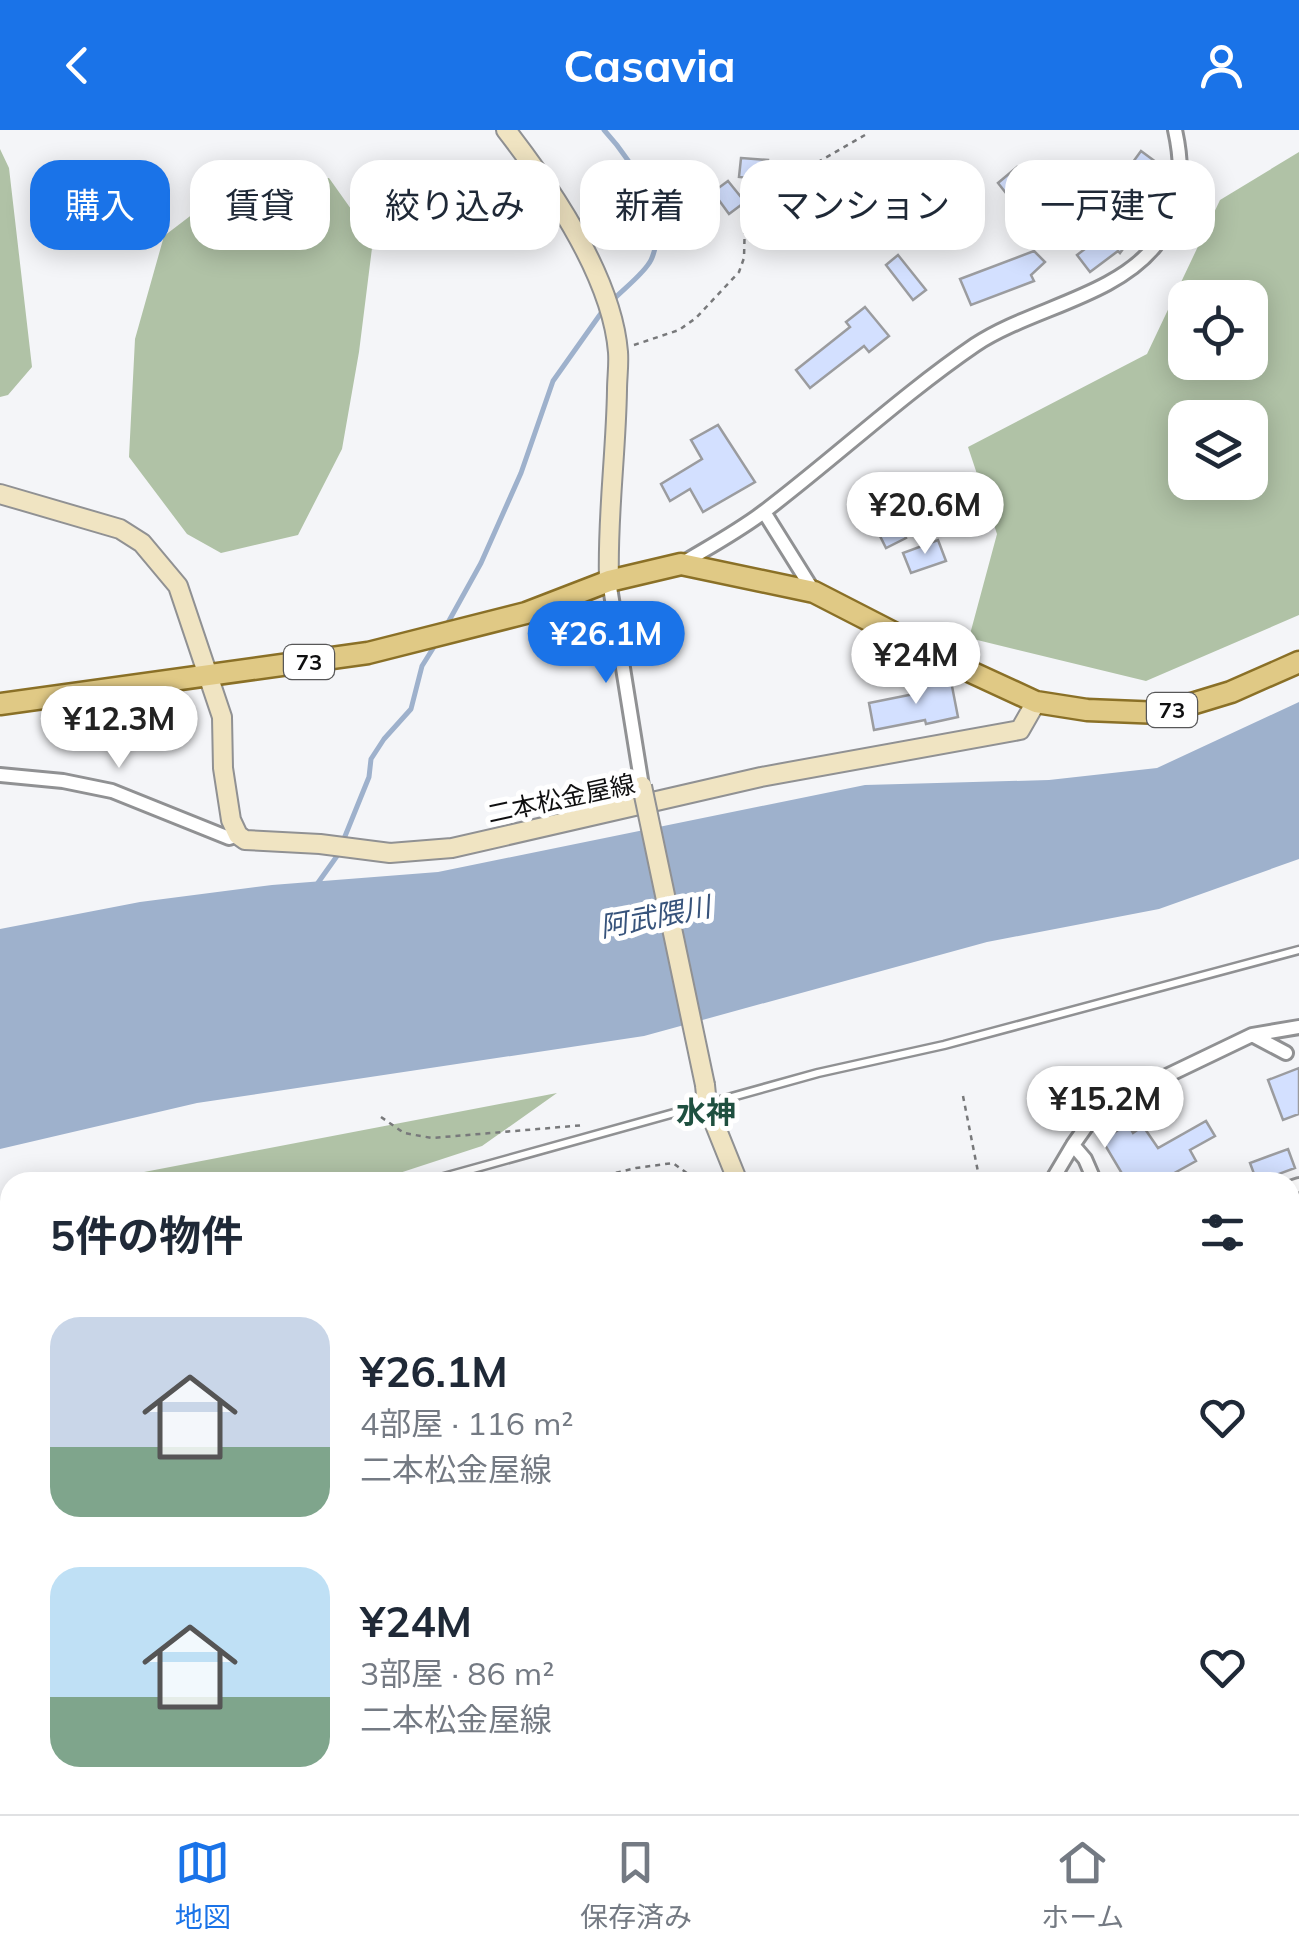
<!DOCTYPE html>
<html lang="ja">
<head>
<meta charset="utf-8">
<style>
	:root { --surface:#fff; --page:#f6f6f7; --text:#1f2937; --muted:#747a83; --line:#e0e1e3; --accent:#1a73e8 }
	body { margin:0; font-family:Mulish,"Noto Sans JP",sans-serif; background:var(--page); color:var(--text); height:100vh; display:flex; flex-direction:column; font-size:38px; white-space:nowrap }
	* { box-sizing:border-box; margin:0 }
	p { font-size:32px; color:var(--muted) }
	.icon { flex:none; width:55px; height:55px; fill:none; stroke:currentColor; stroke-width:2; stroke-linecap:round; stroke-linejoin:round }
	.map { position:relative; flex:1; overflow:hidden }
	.panel { position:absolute; left:0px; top:1042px; width:1300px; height:642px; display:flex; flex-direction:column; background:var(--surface); border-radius:30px 30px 0 0; box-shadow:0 5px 25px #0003 }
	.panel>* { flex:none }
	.top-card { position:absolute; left:30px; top:30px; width:1240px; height:90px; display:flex; gap:20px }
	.tools { position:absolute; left:1168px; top:150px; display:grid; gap:20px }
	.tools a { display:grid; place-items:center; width:100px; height:100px; border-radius:20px; background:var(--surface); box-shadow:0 5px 25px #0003; font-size:50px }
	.price { position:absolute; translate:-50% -85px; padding:0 22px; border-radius:35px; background:#fff; color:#222; font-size:32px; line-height:65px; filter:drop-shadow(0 2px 5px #0008) }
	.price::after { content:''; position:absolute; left:50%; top:60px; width:30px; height:22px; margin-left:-15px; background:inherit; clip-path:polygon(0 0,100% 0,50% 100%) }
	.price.active { background:var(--accent); color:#fff }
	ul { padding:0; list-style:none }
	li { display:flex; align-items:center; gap:30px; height:250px; padding:0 50px }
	li span { display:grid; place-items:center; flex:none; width:280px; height:200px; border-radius:30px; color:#555 }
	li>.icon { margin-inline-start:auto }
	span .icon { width:120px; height:120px; fill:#fffc; stroke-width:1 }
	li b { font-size:42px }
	h2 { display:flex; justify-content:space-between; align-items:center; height:120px; padding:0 50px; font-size:42px }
	.pill { padding:0 35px; border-radius:30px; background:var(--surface); box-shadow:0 5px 25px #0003; font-size:35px; line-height:90px }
	.pill.active { background:var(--accent); color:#fff }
	header { display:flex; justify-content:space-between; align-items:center; height:130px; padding:0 50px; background:var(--accent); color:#fff; font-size:45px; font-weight:700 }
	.menu { display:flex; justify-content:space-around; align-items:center; height:140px; border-top:2px solid var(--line); background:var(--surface); font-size:28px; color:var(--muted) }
	.menu a { display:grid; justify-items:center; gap:5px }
	.menu .active { color:var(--accent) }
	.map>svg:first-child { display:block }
	.forest { fill:#b0c2a6; fill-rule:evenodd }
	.water { fill:#9eb1cc }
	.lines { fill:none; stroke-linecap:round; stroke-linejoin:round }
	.stream { stroke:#9eb1cc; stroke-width:5 }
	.building { fill:#d3e0ff; stroke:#9b9c9f; stroke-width:2.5 }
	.lane-casing { stroke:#909193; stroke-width:11 }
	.street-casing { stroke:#909193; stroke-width:18 }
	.secondary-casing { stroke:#909193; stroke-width:22 }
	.primary-casing { stroke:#8a7027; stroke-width:25 }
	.path { stroke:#78797b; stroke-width:2.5; stroke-dasharray:5 5; stroke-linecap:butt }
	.lane { stroke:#fff; stroke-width:6 }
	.street { stroke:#fff; stroke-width:12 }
	.secondary { stroke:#f0e4c2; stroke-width:18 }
	.primary { stroke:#e0c985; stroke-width:20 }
	.secondary-bridge-casing { stroke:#909193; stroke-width:22; stroke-linecap:butt }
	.secondary-bridge { stroke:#f0e4c2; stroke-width:18 }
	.labels { text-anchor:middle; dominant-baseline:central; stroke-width:10; stroke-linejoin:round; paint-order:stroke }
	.shield { fill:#fff; stroke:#575758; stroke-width:2.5 }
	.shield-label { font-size:22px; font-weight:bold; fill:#0f0f10 }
	.street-label { font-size:25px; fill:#0f0f10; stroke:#fff }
	.water-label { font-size:28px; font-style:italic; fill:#37537b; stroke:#fff }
	.quarter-label { font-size:30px; font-weight:bold; fill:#1f5040; stroke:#fff }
</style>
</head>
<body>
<header><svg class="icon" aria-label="back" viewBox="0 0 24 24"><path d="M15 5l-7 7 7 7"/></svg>Casavia<svg class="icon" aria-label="person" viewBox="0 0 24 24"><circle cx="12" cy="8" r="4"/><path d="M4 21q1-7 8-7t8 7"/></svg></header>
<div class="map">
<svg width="1299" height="1684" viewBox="0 0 1299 1684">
	<rect width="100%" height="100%" fill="#f4f5f8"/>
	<path class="forest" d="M0,19L9,38L32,237L8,265L0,267Z
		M1299,22V485L1146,551L969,508L997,404L968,317L1147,224L1220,70ZM1185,168H1250V232H1185ZM1185,288H1250V352H1185Z
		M240,48H329L373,110L359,222L342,319L298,405L221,423L187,404L129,327L135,209L164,106Z
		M557,963L482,1016L372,1052H92Z
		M10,1083V1210L0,1216V1089Z
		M1299,1483V1684H1210L1212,1675H1290V1490Z"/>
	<path class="water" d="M1299,572V729L1159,779L987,812L644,906L197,973L0,1019V799L140,772L272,755L438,742L865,655L1049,650L1157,638Z"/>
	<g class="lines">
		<path class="stream" d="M604,0C631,29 670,90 651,130C644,144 623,159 612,171
			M445,498L481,433L521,343L553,251L604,179
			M315,757L337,726L369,647L371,629L384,609L411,579L422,536L437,512"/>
	</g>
	<path class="building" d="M1141,21L1160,35L1150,48L1158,54L1144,73L1152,79L1120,123L1118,121L1090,142L1077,125L1094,112L1098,117L1136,64L1128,58L1142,39L1133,32Z
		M741,28L768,30L766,50L739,47Z
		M1017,37L1032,56L1013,72L998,53Z
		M728,51L745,72L729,84L713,62Z
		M966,55L979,67L953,93L948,87L940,96L931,87Z
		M1034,121L1045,132L1031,145L1034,151L971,175L960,149Z
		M898,125L926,160L913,170L886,135Z
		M865,177L889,206L869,222L864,216L810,258L796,240L850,197L846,192Z
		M718,295L755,352L703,382L690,359L670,371L661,354L702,329L691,310Z
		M906,344L920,373L895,386L906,408L886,418L869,384L902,369L893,351Z
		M938,410L946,431L911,443L903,423Z
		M951,551L958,587L926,594L925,590L874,600L869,573L919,563L918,558Z
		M1299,938V984L1283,990L1268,950Z
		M1206,991L1215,1006L1190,1020L1196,1031L1158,1052H1127L1102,1010L1128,994L1133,1003L1143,996L1158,1018Z
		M1288,1019L1295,1038L1257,1052L1250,1033Z"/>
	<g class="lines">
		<defs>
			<path id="lane" d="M426,1052L818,943L944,915L1299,820
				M0,1230L10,1224"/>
			<path id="street" d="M764,382L814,462
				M681,434C709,417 739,401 765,381C836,327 902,265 975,215C1029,179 1114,167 1155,116C1182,82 1184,40 1175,0
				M609,451L642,656
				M0,645L63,651L112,661L229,708L238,705
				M1252,905L1299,897
				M1073,1015L1085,1029L1095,1052
				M1051,1052L1073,1015L1090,991L1103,981L1129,964L1252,905L1286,923
				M1290,1058L1299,1055
				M474,1675L479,1684
				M641,1675L643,1684
				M907,1684L934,1675"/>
			<path id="secondary" d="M506,0C551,58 612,147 618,222C619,235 617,248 617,260C616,324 607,387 609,451
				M0,364L120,399L142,413L178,456L222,587L223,638L231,690L238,705L245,710L320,714L390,723L452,718L761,647L1020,600L1036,572
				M705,955L707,975L738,1052
				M1022,1675L1025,1684
				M416,1684L431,1675"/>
			<path id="primary" d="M0,574L368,523L526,483L609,451L681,434L814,462L960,537L1036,572L1087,580L1162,583L1231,562L1299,532"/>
		</defs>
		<use href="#lane" class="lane-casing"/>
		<use href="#street" class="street-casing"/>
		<use href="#secondary" class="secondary-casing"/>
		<use href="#primary" class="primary-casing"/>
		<path class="path" d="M634,215L679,200L696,188L739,142L744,128L745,88L756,68L865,5
			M963,966L980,1052
			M381,987L404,1003L432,1008L585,995
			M577,1052L636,1038L673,1033L699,1052
			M0,1273L10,1267
			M0,1658L10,1672
			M12,1675L19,1684"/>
		<use href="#lane" class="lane"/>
		<use href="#street" class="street"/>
		<use href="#secondary" class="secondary"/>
		<use href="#primary" class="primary"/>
		<defs>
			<path id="secondary-bridge" d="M642,656L705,955"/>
		</defs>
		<use href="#secondary-bridge" class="secondary-bridge-casing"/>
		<use href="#secondary-bridge" class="secondary-bridge"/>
	</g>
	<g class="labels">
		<g class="shield">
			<rect x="284" y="515" width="50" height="34" rx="8"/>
			<rect x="1147" y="563" width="50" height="34" rx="8"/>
		</g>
		<g class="shield-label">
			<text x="309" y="532">73</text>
			<text x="1172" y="580">73</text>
		</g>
		<g class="street-label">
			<text transform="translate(561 668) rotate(-12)">二本松金屋線</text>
		</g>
		<g class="water-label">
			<text transform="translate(655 786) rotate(-11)">阿武隈川</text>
		</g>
		<g class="quarter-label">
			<text x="706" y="982">水神</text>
		</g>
	</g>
</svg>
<div class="tools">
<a><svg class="icon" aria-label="locate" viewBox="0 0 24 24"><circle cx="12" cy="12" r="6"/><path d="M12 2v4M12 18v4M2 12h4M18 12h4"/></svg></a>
<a><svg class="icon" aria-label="layers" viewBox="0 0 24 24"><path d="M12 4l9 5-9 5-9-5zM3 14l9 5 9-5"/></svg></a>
</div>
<b class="price" style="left:925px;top:427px">¥20.6M</b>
<b class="price active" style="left:606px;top:556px">¥26.1M</b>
<b class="price" style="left:916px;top:577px">¥24M</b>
<b class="price" style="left:119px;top:641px">¥12.3M</b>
<b class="price" style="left:1105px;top:1021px">¥15.2M</b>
<div class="top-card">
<a class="pill active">購入</a>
<a class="pill">賃貸</a>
<a class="pill">絞り込み</a>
<a class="pill">新着</a>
<a class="pill">マンション</a>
<a class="pill">一戸建て</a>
</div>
<section class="panel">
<h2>5件の物件<svg class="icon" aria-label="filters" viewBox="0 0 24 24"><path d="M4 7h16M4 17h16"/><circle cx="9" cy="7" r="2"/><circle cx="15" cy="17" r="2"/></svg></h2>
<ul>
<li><span style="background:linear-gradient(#c9d6e8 65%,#7fa58c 0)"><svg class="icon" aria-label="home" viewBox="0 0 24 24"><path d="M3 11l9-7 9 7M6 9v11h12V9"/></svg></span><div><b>¥26.1M</b><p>4部屋 · 116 m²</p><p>二本松金屋線</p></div><svg class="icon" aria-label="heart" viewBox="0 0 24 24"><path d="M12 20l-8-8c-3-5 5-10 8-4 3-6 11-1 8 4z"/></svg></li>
<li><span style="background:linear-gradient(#bfe0f5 65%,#7fa58c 0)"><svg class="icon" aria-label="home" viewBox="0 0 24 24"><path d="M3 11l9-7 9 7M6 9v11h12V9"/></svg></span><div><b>¥24M</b><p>3部屋 · 86 m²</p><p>二本松金屋線</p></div><svg class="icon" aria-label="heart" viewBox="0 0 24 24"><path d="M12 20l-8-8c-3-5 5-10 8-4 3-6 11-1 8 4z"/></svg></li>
</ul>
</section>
</div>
<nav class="menu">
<a class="active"><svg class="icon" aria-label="map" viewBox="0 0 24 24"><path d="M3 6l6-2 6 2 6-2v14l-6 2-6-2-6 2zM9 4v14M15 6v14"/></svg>地図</a>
<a><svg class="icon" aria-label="saved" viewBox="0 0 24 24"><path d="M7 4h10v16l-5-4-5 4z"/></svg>保存済み</a>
<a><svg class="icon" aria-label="home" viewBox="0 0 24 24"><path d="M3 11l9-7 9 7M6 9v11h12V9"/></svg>ホーム</a>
</nav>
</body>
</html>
